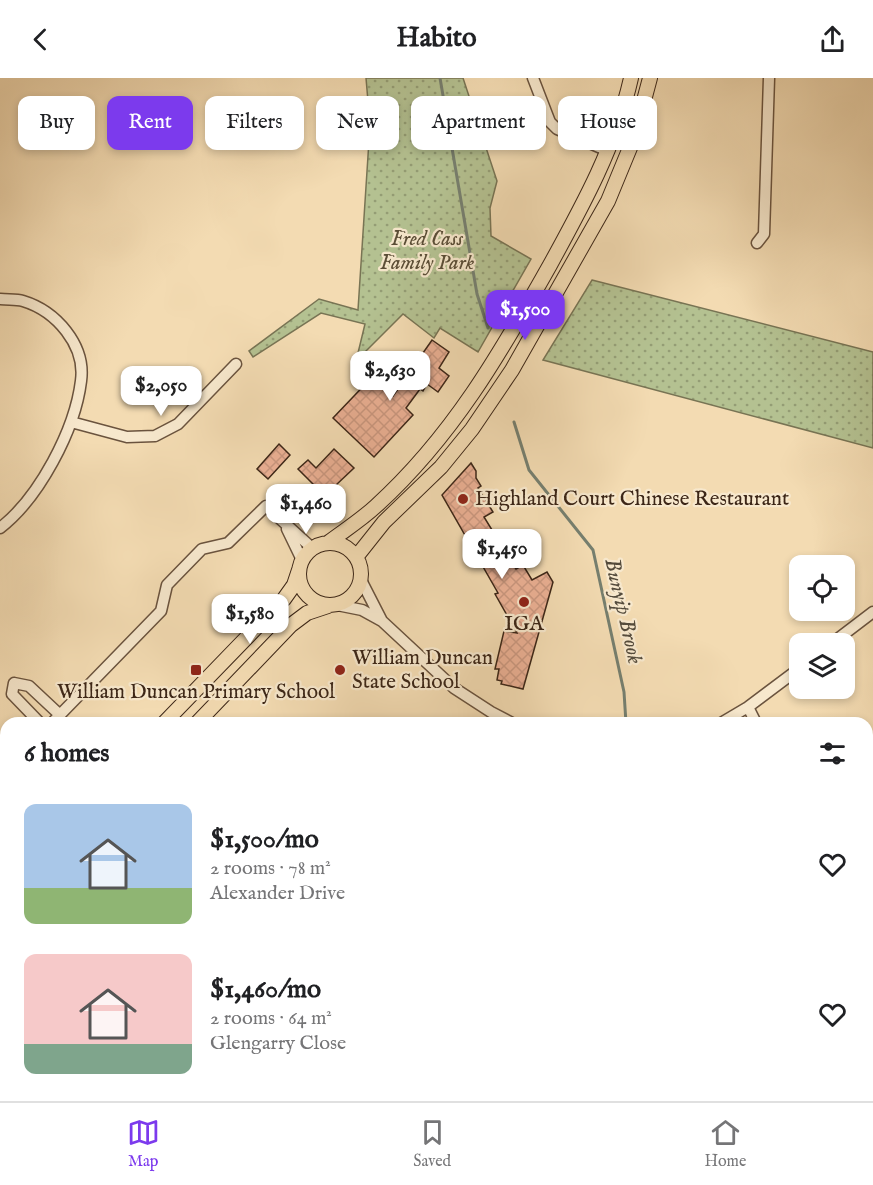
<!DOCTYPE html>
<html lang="en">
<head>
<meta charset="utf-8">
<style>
	:root { --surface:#fff; --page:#f6f6f6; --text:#202124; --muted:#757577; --line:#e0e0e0; --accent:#7c3aed }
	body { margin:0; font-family:"IM FELL English",serif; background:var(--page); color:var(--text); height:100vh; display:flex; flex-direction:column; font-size:22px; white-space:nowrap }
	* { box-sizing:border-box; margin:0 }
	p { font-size:20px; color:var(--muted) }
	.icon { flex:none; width:33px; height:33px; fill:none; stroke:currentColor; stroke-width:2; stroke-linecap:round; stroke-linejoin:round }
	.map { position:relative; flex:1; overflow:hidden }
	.drawer { position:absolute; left:0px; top:639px; width:873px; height:384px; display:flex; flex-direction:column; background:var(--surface); border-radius:18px 18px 0 0; box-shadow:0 3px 9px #0003 }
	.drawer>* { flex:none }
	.guide { position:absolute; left:18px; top:18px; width:837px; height:54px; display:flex; gap:12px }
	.buttons { position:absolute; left:789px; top:477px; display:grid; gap:12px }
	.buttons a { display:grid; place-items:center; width:66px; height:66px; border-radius:12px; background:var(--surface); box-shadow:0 3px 9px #0003; font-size:30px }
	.price { position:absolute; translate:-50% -51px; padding:0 14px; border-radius:12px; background:#fff; color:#222; font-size:20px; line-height:39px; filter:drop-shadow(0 2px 3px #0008) }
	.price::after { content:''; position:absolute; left:50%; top:36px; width:18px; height:14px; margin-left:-9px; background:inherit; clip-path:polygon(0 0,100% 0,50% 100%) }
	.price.on { background:var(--accent); color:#fff }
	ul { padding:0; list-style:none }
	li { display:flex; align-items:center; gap:18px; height:150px; padding:0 24px }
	li span { display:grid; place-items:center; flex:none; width:168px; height:120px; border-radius:12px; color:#555 }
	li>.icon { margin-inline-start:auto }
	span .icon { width:72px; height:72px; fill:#fffc; stroke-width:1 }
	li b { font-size:26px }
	h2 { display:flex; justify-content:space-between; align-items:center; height:72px; padding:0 24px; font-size:26px }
	.chip { padding:0 21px; border-radius:12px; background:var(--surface); box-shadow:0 3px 9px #0003; font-size:21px; line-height:54px }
	.chip.on { background:var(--accent); color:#fff }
	header { display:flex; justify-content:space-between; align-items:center; height:78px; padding:0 24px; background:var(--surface); font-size:27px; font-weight:800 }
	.tabs { display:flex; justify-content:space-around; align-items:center; height:84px; border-top:2px solid var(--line); background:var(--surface); font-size:16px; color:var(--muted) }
	.tabs a { display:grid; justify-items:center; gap:3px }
	.tabs .on { color:var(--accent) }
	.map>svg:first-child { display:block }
	.grass { fill:url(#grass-dots); stroke:#787454; stroke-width:1.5 }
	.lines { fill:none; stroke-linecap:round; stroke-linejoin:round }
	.stream { stroke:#767f6f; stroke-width:3 }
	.building { fill:url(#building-cross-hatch); stroke:#3c2617; stroke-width:1.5 }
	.minor-casing { stroke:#6a533e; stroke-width:13 }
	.major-casing { stroke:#3c2617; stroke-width:16 }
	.minor { stroke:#f7e8cd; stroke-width:10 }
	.major { stroke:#f3dbb2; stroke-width:14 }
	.poi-dot { fill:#8f2418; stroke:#f7e8cd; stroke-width:2 }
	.labels { text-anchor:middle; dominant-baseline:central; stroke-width:4.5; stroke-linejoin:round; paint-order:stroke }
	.park-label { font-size:21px; font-style:italic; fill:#5a4d36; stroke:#f7e8cd }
	.poi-label { font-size:21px; fill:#3c2617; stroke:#f7e8cd; text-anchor:start }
	.water-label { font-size:22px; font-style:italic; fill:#544b3c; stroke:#f7e8cd }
</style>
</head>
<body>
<header><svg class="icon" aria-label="back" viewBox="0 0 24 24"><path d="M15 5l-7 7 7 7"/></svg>Habito<svg class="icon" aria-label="share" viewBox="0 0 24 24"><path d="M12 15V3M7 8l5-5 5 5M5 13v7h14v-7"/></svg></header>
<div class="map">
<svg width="873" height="1023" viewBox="0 0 873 1023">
	<defs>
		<pattern id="grass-dots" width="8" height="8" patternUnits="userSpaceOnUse" patternTransform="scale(1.5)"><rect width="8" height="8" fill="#b4c191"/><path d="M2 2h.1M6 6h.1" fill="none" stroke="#949d75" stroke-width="1.8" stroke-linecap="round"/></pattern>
		<pattern id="building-cross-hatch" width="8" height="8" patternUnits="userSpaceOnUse" patternTransform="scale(1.5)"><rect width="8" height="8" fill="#ebb094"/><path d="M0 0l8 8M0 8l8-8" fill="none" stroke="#ca977f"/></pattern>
	</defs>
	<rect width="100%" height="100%" fill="#f3dbb2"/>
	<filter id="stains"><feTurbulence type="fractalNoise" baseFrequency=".00333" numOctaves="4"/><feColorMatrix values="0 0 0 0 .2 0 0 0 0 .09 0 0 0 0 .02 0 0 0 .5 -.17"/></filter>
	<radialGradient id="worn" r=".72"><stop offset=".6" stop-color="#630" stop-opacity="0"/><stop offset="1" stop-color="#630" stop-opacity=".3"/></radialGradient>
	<path class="grass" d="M366,0H463L497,103L490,130L491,158L531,181L478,274L440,250L434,260L403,236L363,276L358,275L365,246L321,235L253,279L249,273L319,221L358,232L370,47Z
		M592,202L873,274V370L543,282Z
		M873,758V861L867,859V762Z
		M702,1017H745L754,1023H709Z"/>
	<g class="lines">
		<path class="stream" d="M440,0L477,216L488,250
			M514,344L529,392L593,472L624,614L626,645"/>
	</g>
	<path class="building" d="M432,262L449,274L439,290L449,298L438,314L427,306L423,313L420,311L406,330L413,337L374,379L333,340L373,298L393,318Z
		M279,366L290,377L268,401L257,391Z
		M334,371L354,390L336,407L342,414L331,424L298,391L308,382L316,390Z
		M471,385L476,393V400L481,408L478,410L493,434L484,439L516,491L523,487L532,502L547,494L553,504L523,611L501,606L502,603L497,602L499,591H495L504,553L517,555L495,516L498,515L442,417Z"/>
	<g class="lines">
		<defs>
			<path id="minor" d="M533,0L550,44L557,51L608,73
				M757,165L764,156L769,0
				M0,221C8,222 16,221 23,223C56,233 86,267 81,303C75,352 39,420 0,450
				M71,344L127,359L155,358L178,346L236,286
				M287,451L302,482
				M361,502L382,543
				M337,527L362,532L382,543L454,610L491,634L512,645
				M831,566L873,534
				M748,629L756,645
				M40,645L12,616L14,605L29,608L60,637
				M52,645L161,533L167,507L202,471L228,465L266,428L312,470
				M721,645L748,629L800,590
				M0,700L6,694
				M867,948L873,949
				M57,1017L61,1023
				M146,1023L152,1017"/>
			<path id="major" d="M329,464C345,452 361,442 376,428C452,359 500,276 550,187C583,127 616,67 631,0
				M299 496a31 31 0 1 1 62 0a31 31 0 1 1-62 0Z
				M357,478L384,444L441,389L472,351L512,292L608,123L634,60L650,0
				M164,645L284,521L294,507L299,492
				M197,645L291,547L307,535L328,528
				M0,816L6,810
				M0,852L6,845"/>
		</defs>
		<use href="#minor" class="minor-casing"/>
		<use href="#major" class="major-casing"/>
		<use href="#minor" class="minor"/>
		<use href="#major" class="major"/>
	</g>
	<g class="poi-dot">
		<circle cx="463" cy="421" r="6"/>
		<circle cx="524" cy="524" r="6"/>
		<rect x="190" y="586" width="12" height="12" rx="3"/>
		<circle cx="340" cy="592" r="6"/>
	</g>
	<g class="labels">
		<g class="park-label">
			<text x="427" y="161">Fred Cass<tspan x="427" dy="24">Family Park</tspan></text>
		</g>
		<g class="poi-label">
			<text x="475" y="421">Highland Court Chinese Restaurant</text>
			<text x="524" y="546" text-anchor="middle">IGA</text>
			<text x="352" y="580">William Duncan<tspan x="352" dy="24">State School</tspan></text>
			<text x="196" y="614" text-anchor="middle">William Duncan Primary School</text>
		</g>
		<g class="water-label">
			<text transform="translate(623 533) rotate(77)">Bunyip Brook</text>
		</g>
	</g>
	<rect width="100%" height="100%" filter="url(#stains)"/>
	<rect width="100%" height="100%" fill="url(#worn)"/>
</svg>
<div class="buttons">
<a><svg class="icon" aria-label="locate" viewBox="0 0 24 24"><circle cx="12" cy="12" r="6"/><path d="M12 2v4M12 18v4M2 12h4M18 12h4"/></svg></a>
<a><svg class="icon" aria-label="layers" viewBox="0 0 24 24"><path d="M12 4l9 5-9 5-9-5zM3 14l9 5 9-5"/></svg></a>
</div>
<b class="price on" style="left:525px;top:263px">$1,500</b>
<b class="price" style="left:390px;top:324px">$2,630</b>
<b class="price" style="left:161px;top:339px">$2,050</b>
<b class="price" style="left:306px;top:457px">$1,460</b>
<b class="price" style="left:502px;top:502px">$1,450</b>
<b class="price" style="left:250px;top:567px">$1,580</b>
<div class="guide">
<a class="chip">Buy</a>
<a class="chip on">Rent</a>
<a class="chip">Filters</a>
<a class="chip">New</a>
<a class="chip">Apartment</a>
<a class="chip">House</a>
</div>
<section class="drawer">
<h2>6 homes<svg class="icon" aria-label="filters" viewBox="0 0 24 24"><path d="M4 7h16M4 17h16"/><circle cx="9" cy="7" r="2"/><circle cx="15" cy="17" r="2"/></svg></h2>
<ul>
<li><span style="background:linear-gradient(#a9c7e8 70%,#8fb573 0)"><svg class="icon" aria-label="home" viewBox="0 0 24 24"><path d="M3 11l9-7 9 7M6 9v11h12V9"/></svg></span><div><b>$1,500/mo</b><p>2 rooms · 78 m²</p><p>Alexander Drive</p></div><svg class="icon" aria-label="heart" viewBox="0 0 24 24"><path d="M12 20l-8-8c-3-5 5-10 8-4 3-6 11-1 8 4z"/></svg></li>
<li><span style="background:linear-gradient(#f6c9c9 75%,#7fa58c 0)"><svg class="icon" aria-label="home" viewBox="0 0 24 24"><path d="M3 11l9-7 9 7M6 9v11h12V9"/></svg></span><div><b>$1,460/mo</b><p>2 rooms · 64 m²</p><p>Glengarry Close</p></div><svg class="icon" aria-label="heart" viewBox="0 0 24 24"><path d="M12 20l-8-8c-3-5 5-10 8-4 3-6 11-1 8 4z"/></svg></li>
</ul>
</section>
</div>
<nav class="tabs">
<a class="on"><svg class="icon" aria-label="map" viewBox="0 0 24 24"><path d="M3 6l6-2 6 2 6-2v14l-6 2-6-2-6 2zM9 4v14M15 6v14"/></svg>Map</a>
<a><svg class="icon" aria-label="saved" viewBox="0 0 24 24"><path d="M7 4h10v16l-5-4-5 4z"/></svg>Saved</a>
<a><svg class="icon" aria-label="home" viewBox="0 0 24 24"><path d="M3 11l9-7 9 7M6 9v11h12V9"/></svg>Home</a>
</nav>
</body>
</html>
